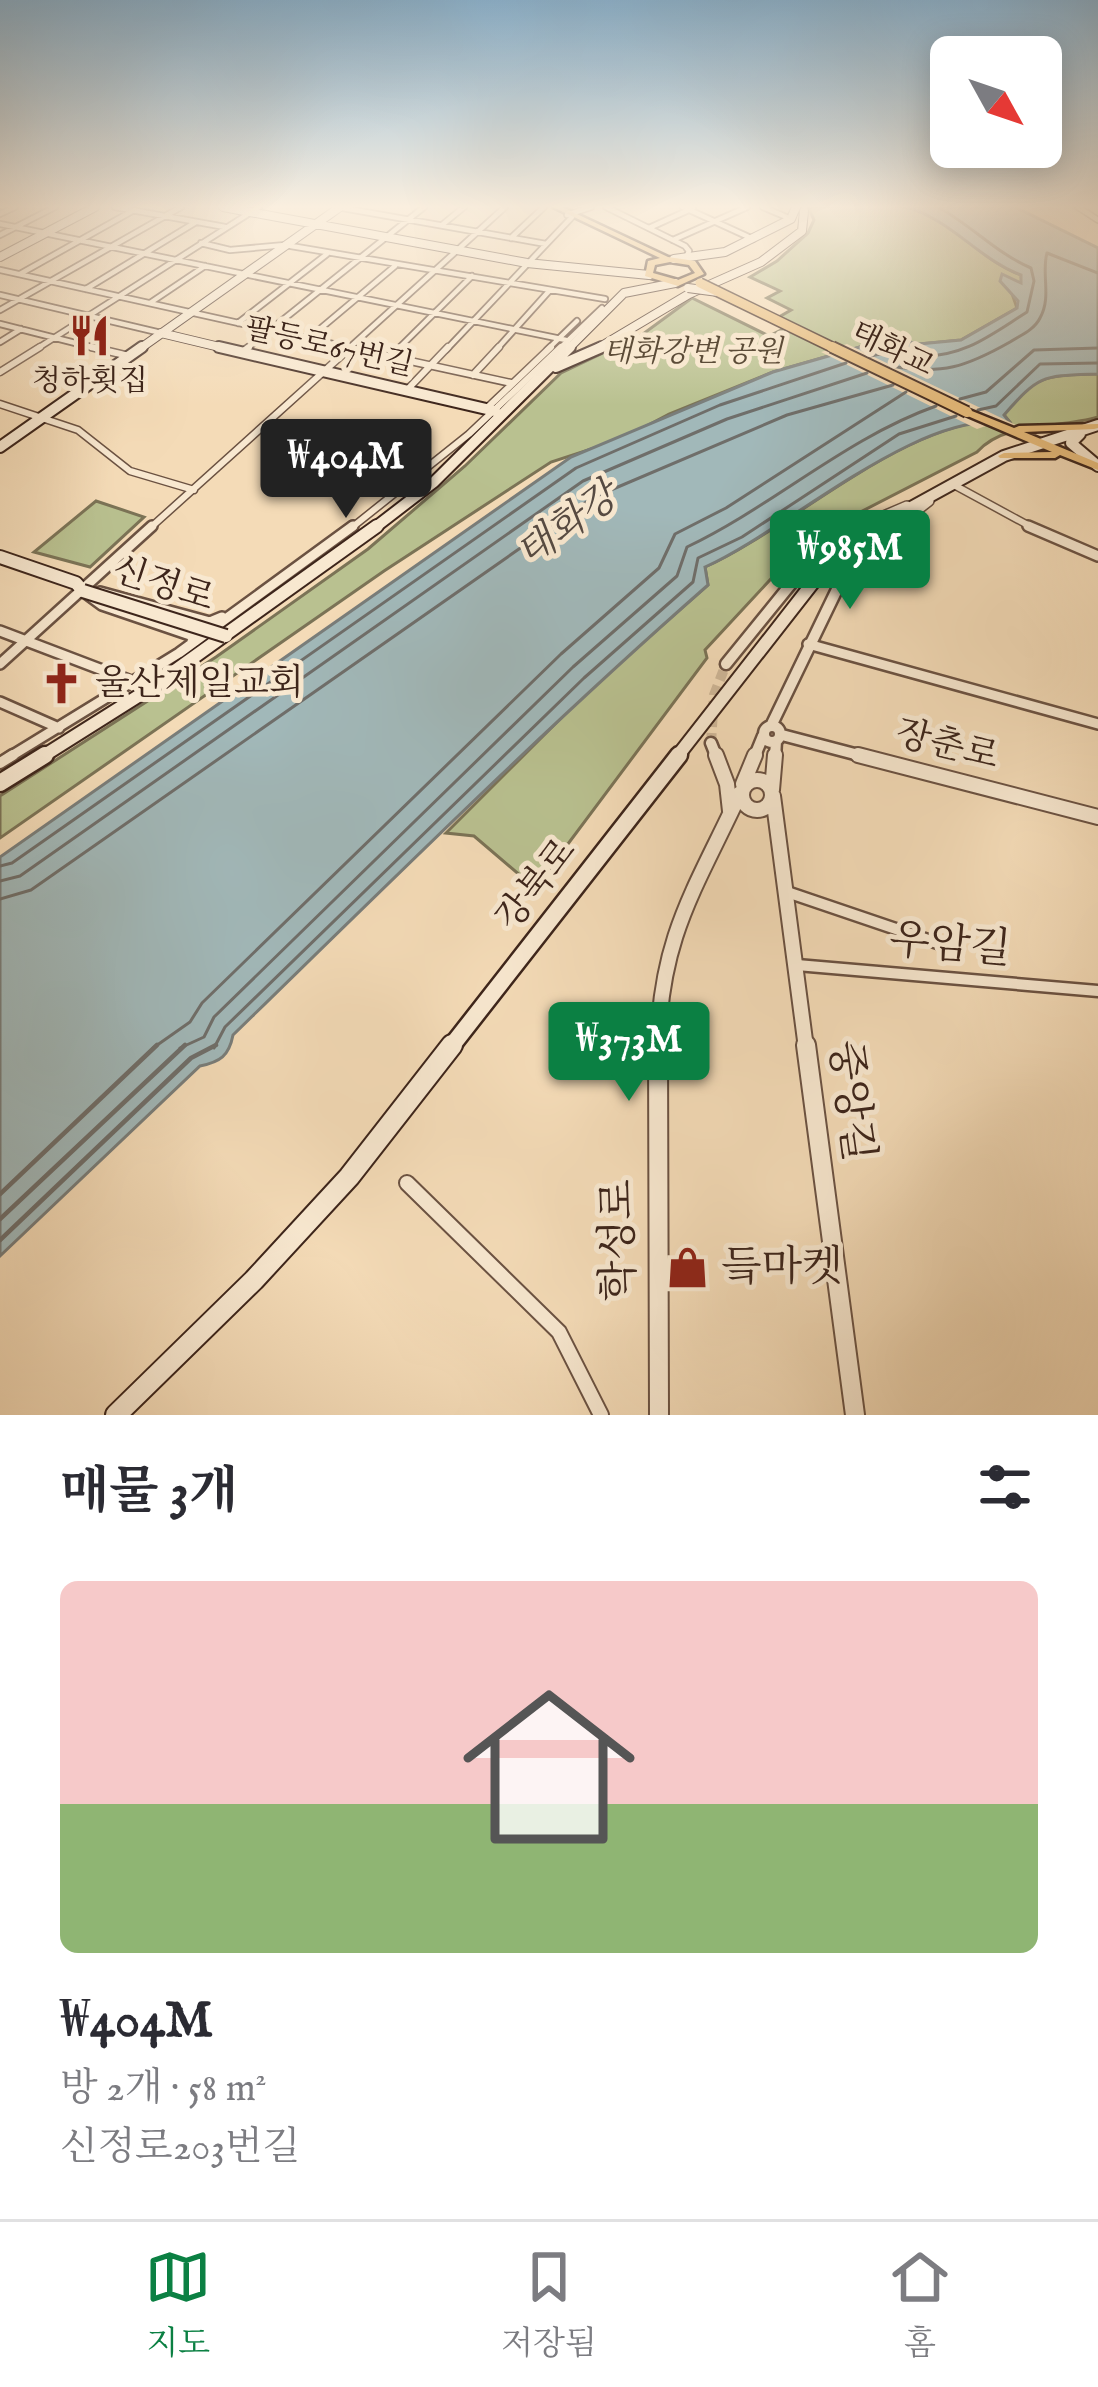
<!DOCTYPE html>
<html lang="ko">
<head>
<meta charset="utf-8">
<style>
	:root { --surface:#fff; --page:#f2f2f3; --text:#2b2b33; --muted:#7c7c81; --line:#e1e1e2; --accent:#0b8043 }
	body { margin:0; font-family:"IM FELL English","Noto Serif KR",serif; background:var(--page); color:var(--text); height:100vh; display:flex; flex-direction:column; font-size:45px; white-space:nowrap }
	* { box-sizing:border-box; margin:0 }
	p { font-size:39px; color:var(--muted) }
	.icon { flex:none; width:66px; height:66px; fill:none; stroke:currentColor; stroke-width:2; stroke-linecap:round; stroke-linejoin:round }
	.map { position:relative; height:1415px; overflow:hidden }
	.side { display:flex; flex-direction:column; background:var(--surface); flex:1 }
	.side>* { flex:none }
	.needle { width:78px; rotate:130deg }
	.controls { position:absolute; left:930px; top:36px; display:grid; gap:24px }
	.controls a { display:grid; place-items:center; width:132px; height:132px; border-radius:18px; background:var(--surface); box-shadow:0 6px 30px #0003; font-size:60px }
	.price { position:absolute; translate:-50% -102px; padding:0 27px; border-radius:12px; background:var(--accent); color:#fff; font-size:39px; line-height:78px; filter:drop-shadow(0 3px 6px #0008) }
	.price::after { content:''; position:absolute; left:50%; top:72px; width:36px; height:27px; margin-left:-18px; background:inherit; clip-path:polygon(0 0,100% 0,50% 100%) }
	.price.selected { background:#222; color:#fff }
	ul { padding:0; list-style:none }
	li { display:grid; align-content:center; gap:24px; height:636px; padding:0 60px }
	li span { display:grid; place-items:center; height:372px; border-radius:18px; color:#555 }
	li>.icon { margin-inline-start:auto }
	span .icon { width:216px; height:216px; fill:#fffc; stroke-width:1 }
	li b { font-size:51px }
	h2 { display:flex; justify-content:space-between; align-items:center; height:144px; padding:0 60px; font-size:51px }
	.tabs { display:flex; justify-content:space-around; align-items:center; height:168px; border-top:3px solid var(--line); background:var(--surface); font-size:33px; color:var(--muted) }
	.tabs a { display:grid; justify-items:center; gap:6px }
	.tabs .selected { color:var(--accent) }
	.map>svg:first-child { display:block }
	.green { fill:#b9c190; stroke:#7b7356; stroke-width:3 }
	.water { fill:#a1b8b9; stroke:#797d7a; stroke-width:3 }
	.pier { fill:#f4dbb7 }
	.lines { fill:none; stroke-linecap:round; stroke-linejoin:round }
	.shore-far1 { stroke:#6f6e6a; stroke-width:3 }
	.shore { stroke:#6f6e6a; stroke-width:4.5 }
	.tertiary-tunnel { stroke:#cfb798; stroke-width:10; stroke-dasharray:10 6; stroke-linecap:butt }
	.minor-far4-casing { stroke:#6b5242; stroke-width:8 }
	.minor-far3-casing { stroke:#6b5242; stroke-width:9 }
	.minor-far2-casing { stroke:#6b5242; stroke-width:14 }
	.minor-far1-casing { stroke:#6b5242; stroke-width:15 }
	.minor-casing { stroke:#6b5242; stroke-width:18 }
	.tertiary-far3-casing { stroke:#6b5242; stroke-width:12 }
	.tertiary-far2-casing { stroke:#6b5242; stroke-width:15 }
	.tertiary-far1-casing { stroke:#6b5242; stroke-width:18 }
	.tertiary-casing { stroke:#6b5242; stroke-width:22 }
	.secondary-far4-casing { stroke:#3d251b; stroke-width:10 }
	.secondary-far3-casing { stroke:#3d251b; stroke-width:14 }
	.secondary-far2-casing { stroke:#3d251b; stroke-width:16 }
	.secondary-far1-casing { stroke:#3d251b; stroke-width:21 }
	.secondary-casing { stroke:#3d251b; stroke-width:24 }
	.primary-casing { stroke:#3d251b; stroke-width:5 }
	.minor-far4 { stroke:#f8e8d0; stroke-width:4.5 }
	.minor-far3 { stroke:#f8e8d0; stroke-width:6 }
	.minor-far2 { stroke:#f8e8d0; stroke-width:9 }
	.minor-far1 { stroke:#f8e8d0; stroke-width:10 }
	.minor { stroke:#f8e8d0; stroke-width:14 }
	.tertiary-far3 { stroke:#f8e8d0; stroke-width:9 }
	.tertiary-far2 { stroke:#f8e8d0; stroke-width:10 }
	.tertiary-far1 { stroke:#f8e8d0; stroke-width:14 }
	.tertiary { stroke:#f8e8d0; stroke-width:18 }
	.secondary-far4 { stroke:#f8e8d0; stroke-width:8 }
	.secondary-far3 { stroke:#f8e8d0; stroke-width:10 }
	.secondary-far2 { stroke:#f8e8d0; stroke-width:12 }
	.secondary-far1 { stroke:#f8e8d0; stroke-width:16 }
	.secondary { stroke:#f8e8d0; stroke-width:20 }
	.primary { fill:#eabe7c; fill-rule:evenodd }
	.secondary-bridge-far1-casing { stroke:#3d251b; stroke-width:10; stroke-linecap:butt }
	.secondary-bridge-casing { stroke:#3d251b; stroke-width:16; stroke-linecap:butt }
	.primary-bridge-far1-casing { stroke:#3d251b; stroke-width:12; stroke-linecap:butt }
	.primary-bridge-casing { stroke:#3d251b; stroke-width:14; stroke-linecap:butt }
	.secondary-bridge-far1 { stroke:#f8e8d0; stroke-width:8 }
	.secondary-bridge { stroke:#f8e8d0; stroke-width:12 }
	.primary-bridge-far1 { stroke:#eabe7c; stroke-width:9 }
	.primary-bridge { stroke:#eabe7c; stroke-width:10 }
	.labels { text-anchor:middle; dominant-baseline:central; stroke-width:10; stroke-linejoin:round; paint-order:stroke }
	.far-street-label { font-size:30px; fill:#3d251b; stroke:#f8e8d0 }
	.far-park-label { font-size:30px; font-style:italic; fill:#5c4c38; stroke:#f8e8d0 }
	.far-poi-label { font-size:30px; fill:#3d251b; stroke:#f8e8d0 }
	.street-label { font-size:36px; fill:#3d251b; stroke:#f8e8d0 }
	.poi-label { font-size:36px; fill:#3d251b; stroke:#f8e8d0; text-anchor:start }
	.water-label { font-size:39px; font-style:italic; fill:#564a42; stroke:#f8e8d0 }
	.near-street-label { font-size:42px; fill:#3d251b; stroke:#f8e8d0 }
	.near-poi-label { font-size:42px; fill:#3d251b; stroke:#f8e8d0; text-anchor:start }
</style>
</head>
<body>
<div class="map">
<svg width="1098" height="1415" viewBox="0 0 1098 1415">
	<rect width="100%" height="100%" fill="#f4dbb7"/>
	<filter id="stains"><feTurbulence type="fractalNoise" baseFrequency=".00167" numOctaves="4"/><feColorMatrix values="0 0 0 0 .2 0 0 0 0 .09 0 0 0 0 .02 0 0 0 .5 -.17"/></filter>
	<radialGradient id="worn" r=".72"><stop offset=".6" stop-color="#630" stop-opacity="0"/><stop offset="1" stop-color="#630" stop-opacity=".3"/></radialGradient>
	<path class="green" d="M808,207C854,207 916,195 953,229C972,245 995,265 1021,275L1022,283L1010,288L1017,308L961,340L919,344L891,338L773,372L669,414L622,439L551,462L384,571L0,838V796L216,657L368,549L465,466L561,373L643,334L692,298L769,336L785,328L772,321L791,310L767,298L780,291L750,277L777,261L808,233L814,220Z
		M1098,374V417C1060,429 1006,420 977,452L808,539L705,650L707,658L535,888L474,836L446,833L592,687L708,585L705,567C793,528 913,412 1009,421L1004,415C1029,374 1054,375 1098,374Z
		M96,501L144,517L90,567L34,552Z"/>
	<path class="water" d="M907,207H1015L1098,248V374C1042,376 1040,374 1004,415L1011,424C923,405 788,530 705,567L708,585C544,729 389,883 233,1035C229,1056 220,1062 200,1066L0,1256V857L571,457L773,372L891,338L919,344L961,340L1017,308L1018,301L1000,281L1002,274L1021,283V275C979,259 952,221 907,207Z"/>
	<path class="pier" d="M847,344L1016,425L1009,430L989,425L977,429L821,352Z"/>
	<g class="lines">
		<path class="shore-far1" d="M870,356C889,351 900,355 919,356C963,358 992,334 1027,312L1034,281L1031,268C996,253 971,225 938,207
			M891,366C942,375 966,367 1010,342C1021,335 1034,330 1040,318C1052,296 1041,274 1047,253L1098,273
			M960,399L986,392L1034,350L1098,348
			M978,410L996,406L1040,364L1098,363
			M0,866L12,863L576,468L720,405L846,363
			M0,881L20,876L583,481L727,419L867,373
			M0,899L31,890L592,498L787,415L893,385
			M153,1048L190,1022L202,1003L561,654L659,568L675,534L726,508L906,392
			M180,1048L204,1037L214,1017L573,667L677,576L687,547C773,506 846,438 936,406
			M214,1048L225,1027L584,678L693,582L698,558L742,537L899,434L956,416"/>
		<path class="shore" d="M0,1194L157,1045
			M0,1219L185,1045
			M0,1240L191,1058L216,1045"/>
		<path class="tertiary-tunnel" d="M711,743L714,695L726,664"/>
		<defs>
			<path id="minor-far4" d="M115,207L225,227
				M337,207L546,244
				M606,207L685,246L689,251L685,260
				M683,207L753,239
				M763,207L791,219
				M1078,207L1098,220
				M0,214L15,207
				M567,215L591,207
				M0,224L566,340
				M442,225L464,207
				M649,228L693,208
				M0,235L55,207
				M511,238L544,207
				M673,240L747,207
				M201,243L230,250L285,245L605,299
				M0,270L360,350
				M20,274L134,210
				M86,289L196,222
				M0,295L161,333
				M150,303L205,266
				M0,310L181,207
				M238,323L327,254
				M0,324L103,350
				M308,339L395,266
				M0,342L21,329
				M35,350L259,207
				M245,350L424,207
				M347,350L505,207
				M397,350L472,276
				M446,350L572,217
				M496,350L550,290
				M547,350L577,321
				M558,350L602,308"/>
			<path id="minor-far3" d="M91,347L129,356
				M346,347L511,383
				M242,352L249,347
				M390,357L401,347
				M0,372L40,347
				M473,375L499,347
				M407,390L448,347
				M0,404L78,430L130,471L194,490
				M486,409L551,347
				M954,485L1035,529
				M149,529L351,347
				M350,529L469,434L561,347"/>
			<path id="minor-far2" d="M1028,526L1098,556
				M100,592L210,622L222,617
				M87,594L102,605L193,636L192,642
				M0,631L134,682
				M808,644L1098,724
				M0,664L152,526
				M0,702L59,728
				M8,758L179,653L353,526"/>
			<path id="minor-far1" d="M0,763L13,755
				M787,892L946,946
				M797,965L1098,991"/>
			<path id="minor" d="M407,1183L559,1332L601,1415"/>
			<path id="tertiary-far3" d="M853,529L907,506
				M893,529L929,501"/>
			<path id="tertiary-far2" d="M726,664L803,569L859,526
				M764 734a8 8 0 1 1 16 0a8 8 0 1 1-16 0Z
				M771,726L843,577L897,526
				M782,735L870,758
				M711,743L717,758
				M754,758L763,736
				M775,758L776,741"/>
			<path id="tertiary-far1" d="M716,755L727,784L730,811
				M858,755L1098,817
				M742 795a15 15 0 1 1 30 0a15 15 0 1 1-30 0Z
				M743,784L755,755
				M772,790L775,755
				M773,796L806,1048
				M658,1048C660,937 695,890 740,793"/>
			<path id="tertiary" d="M658,1045L659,1415
				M806,1045L855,1415"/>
			<path id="secondary-far4" d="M223,207L527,263L649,275
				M0,257L95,207
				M674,259L725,252L791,219L796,207
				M161,333L232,350
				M138,350L340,207
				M567,350L624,293L675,283
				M595,350L689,294L761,262L802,231L804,211"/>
			<path id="secondary-far3" d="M219,347L495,411
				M556,367L602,347
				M1080,434L1071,443L1098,466
				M0,447L142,347
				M373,529L434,482L570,347
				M871,529L1004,456L1098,425"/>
			<path id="secondary-far2" d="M0,557L76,583L83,591
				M40,758L151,688L377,526
				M676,758L833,557L877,526"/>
			<path id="secondary-far1" d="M0,783L45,755
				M450,1048L679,755"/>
			<path id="secondary" d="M116,1415L254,1280L349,1177L452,1045"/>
			<path id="primary" d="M553,207H562L668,257L695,261L704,274L678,286L645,276L648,261L660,258ZM670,262L689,265L695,273L678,280L653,273L655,265Z
				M967,409L1014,428L1019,426L1098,424V428L1094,429L1024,432L1098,463V470L1060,455L1055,458H1000L998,456L1004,453L1052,452L963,414V410Z"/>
		</defs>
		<use href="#minor-far4" class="minor-far4-casing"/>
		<use href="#minor-far3" class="minor-far3-casing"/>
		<use href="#minor-far2" class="minor-far2-casing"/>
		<use href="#minor-far1" class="minor-far1-casing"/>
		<use href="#minor" class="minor-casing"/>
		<use href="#tertiary-far3" class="tertiary-far3-casing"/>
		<use href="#tertiary-far2" class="tertiary-far2-casing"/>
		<use href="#tertiary-far1" class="tertiary-far1-casing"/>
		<use href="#tertiary" class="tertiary-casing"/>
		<use href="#secondary-far4" class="secondary-far4-casing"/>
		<use href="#secondary-far3" class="secondary-far3-casing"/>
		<use href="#secondary-far2" class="secondary-far2-casing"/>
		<use href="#secondary-far1" class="secondary-far1-casing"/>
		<use href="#secondary" class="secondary-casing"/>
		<use href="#primary" class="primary-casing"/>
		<use href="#minor-far4" class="minor-far4"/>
		<use href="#minor-far3" class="minor-far3"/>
		<use href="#minor-far2" class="minor-far2"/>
		<use href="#minor-far1" class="minor-far1"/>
		<use href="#minor" class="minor"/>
		<use href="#tertiary-far3" class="tertiary-far3"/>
		<use href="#tertiary-far2" class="tertiary-far2"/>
		<use href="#tertiary-far1" class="tertiary-far1"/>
		<use href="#tertiary" class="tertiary"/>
		<use href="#secondary-far4" class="secondary-far4"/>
		<use href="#secondary-far3" class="secondary-far3"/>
		<use href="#secondary-far2" class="secondary-far2"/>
		<use href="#secondary-far1" class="secondary-far1"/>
		<use href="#secondary" class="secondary"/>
		<use href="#primary" class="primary"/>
		<defs>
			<path id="secondary-bridge-far1" d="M688,288L718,292"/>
			<path id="secondary-bridge" d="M83,591L226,636"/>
			<path id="primary-bridge-far1" d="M700,283L838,350"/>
			<path id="primary-bridge" d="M832,347L967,412"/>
		</defs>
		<use href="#secondary-bridge-far1" class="secondary-bridge-far1-casing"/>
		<use href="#secondary-bridge" class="secondary-bridge-casing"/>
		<use href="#primary-bridge-far1" class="primary-bridge-far1-casing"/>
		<use href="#primary-bridge" class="primary-bridge-casing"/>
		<use href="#secondary-bridge-far1" class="secondary-bridge-far1"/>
		<use href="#secondary-bridge" class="secondary-bridge"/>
		<use href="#primary-bridge-far1" class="primary-bridge-far1"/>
		<use href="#primary-bridge" class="primary-bridge"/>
	</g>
	<linearGradient id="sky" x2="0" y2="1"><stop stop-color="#8bb6d5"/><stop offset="0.51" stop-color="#faefdf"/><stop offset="1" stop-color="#faefdf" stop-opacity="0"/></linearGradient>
	<rect width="1098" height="405" fill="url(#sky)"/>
	<defs>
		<symbol id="restaurant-bare" viewBox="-9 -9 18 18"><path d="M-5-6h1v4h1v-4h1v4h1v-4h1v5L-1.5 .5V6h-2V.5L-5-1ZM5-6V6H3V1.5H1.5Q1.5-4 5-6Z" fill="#8f2418" stroke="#f8e8d0" stroke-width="2.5" paint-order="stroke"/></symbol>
		<symbol id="church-bare" viewBox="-9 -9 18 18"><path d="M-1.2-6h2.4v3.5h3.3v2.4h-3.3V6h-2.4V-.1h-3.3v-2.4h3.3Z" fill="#8f2418" stroke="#f8e8d0" stroke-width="2.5" paint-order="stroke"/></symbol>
		<symbol id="shop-bare" viewBox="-9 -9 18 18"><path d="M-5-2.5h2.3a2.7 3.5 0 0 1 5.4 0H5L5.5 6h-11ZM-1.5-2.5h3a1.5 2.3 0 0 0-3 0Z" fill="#8f2418" stroke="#f8e8d0" stroke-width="2.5" paint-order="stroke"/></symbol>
	</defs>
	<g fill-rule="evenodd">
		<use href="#restaurant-bare" x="60" y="306" width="59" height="59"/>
		<use href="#church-bare" x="32" y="654" width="59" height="59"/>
		<use href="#shop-bare" x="658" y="1238" width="59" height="59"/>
	</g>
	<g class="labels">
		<g class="far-street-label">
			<text transform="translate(329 348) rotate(13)">팔등로67번길</text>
			<text transform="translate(892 350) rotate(26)">태화교</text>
		</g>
		<g class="far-park-label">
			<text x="693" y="353">태화강변 공원</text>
		</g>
		<g class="far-poi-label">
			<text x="90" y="382">청하횟집</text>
		</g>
		<g class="street-label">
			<text transform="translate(163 585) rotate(18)">신정로</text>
			<text transform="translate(947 746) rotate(14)">장춘로</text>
			<text transform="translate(537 885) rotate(-52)">강북로</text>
		</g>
		<g class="poi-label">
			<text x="95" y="684">울산제일교회</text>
		</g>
		<g class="water-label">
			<text transform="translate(568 526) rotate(-36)">태화강</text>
		</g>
		<g class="near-street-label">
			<text transform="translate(950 946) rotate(5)">우암길</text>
			<text transform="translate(850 1101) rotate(83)">중앙길</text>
			<text transform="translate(620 1240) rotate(-91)">학성로</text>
		</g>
		<g class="near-poi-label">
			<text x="721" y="1268">듴마켓</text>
		</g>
	</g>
	<rect width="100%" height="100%" filter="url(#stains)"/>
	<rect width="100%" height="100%" fill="url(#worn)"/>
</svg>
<div class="controls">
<a><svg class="needle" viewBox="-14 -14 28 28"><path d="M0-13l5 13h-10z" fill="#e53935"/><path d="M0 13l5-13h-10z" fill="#7c7c81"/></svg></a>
</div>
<b class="price selected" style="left:346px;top:521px">₩404M</b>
<b class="price" style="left:850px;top:612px">₩985M</b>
<b class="price" style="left:629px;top:1104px">₩373M</b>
</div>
<section class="side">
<h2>매물 3개<svg class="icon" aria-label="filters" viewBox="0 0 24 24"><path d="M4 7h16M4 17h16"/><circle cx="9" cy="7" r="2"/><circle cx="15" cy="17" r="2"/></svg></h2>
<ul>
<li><span style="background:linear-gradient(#f6c9c9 60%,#8fb573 0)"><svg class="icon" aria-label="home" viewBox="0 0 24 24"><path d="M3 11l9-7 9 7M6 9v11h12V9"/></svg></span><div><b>₩404M</b><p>방 2개 · 58 m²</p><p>신정로203번길</p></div></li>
</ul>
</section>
<nav class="tabs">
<a class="selected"><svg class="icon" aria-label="map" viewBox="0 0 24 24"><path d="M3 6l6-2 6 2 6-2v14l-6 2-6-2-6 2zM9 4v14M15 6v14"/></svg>지도</a>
<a><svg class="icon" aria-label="saved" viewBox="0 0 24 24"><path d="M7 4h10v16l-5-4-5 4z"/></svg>저장됨</a>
<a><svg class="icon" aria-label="home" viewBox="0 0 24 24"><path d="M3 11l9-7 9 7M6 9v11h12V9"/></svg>홈</a>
</nav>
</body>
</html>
